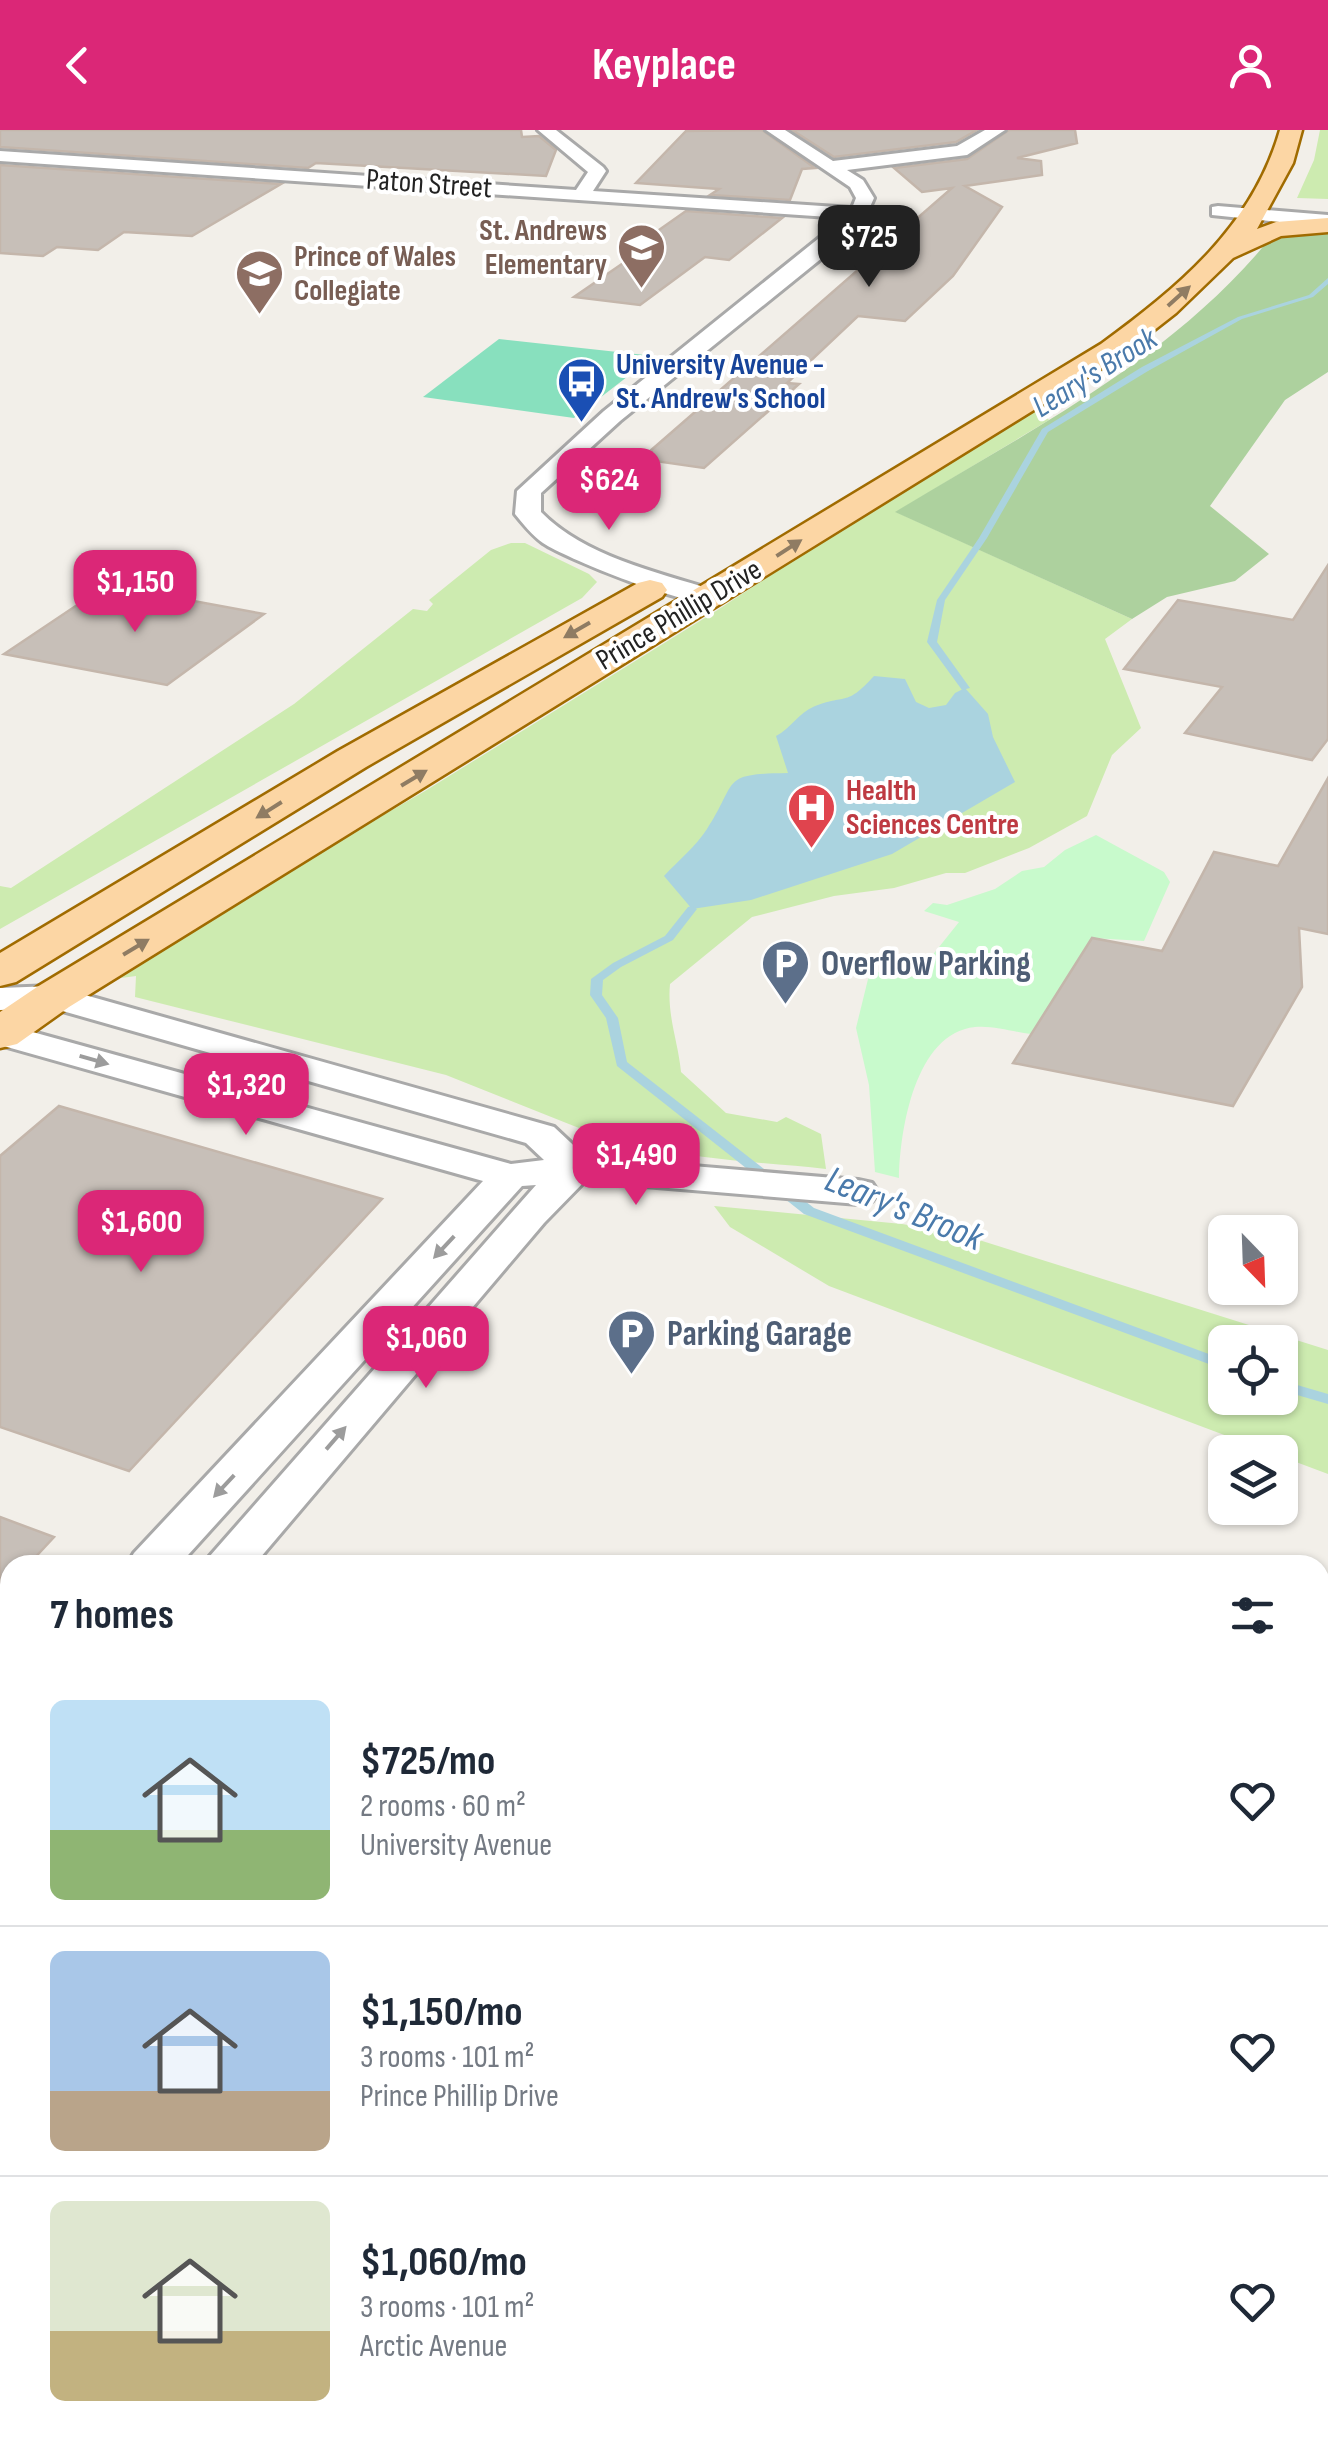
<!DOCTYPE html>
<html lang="en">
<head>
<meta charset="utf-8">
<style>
	:root { --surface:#fff; --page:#f6f6f7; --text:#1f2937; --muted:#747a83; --line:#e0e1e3; --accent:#db2777 }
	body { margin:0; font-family:"Sofia Sans Condensed",sans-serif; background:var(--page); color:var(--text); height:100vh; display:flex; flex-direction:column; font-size:38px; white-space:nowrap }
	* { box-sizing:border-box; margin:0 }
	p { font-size:32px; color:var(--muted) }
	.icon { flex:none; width:55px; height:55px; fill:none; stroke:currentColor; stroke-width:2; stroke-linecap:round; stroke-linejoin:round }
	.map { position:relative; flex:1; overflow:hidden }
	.panel { position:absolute; left:0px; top:1425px; width:1330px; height:892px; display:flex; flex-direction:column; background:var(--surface); border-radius:30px 30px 0 0; box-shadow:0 2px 8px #0004 }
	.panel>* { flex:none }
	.needle { width:65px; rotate:157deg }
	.tools { position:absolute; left:1208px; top:1085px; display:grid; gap:20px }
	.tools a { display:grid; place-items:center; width:90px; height:90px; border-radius:15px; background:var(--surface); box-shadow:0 2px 8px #0004; font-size:50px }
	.price { position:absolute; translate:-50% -85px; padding:0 22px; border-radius:20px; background:var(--accent); color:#fff; font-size:32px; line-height:65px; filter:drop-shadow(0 2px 5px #0008) }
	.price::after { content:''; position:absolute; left:50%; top:60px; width:30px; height:22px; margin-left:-15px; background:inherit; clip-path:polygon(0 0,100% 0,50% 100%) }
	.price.selected { background:#222; color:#fff }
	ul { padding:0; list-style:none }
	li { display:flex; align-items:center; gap:30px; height:250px; padding:0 50px }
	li+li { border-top:2px solid var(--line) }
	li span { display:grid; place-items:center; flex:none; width:280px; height:200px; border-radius:15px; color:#555 }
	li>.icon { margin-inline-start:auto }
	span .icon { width:120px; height:120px; fill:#fffc; stroke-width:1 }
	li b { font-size:42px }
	h2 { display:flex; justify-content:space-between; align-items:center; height:120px; padding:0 50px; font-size:42px }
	header { display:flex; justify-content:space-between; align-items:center; height:130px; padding:0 50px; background:var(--accent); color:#fff; font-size:45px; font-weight:700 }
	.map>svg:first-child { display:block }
	.grass { fill:#cdebb0; fill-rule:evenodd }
	.forest { fill:#add19e }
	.park { fill:#c8facc }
	.pitch { fill:#88e0be }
	.water { fill:#aad3df }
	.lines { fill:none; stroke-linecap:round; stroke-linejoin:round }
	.stream { fill:#aad3df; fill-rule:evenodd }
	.building { fill:#c7bfb8; stroke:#c4b6ab; stroke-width:2.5 }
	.street-casing { stroke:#a9a9a9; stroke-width:6 }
	.primary-casing { stroke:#a06b00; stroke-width:5 }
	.street { fill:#fff; fill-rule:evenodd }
	.primary { fill:#fcd6a4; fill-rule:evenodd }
	.oneway { fill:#8f7c63 }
	.oneway2 { fill:#9c9c9c }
	.labels { text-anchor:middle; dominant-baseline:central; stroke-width:8; stroke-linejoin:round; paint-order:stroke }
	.far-street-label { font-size:30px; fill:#222; stroke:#fff }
	.far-education-label { font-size:30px; font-weight:bold; fill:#785e54; stroke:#fff; text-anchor:end }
	.far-transit-label { font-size:30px; font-weight:bold; fill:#164399; stroke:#fff; text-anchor:start }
	.far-health-label { font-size:30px; font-weight:bold; fill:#be3a42; stroke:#fff; text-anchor:start }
	.far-water-label { font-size:32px; font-style:italic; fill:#4a7aab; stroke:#fff }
	.service-label { font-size:35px; font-weight:bold; fill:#4e5e75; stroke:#fff; text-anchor:start }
	.water-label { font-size:38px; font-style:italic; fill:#4a7aab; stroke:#fff }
</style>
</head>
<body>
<header><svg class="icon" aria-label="back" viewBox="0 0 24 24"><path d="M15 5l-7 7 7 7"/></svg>Keyplace<svg class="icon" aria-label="person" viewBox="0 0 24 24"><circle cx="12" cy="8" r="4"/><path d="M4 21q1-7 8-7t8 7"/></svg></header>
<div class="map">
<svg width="1328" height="2316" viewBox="0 0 1328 2316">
	<rect width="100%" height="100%" fill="#f2efe9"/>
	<path class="grass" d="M1320,0H1328V69L1297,68L1314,30Z
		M1039,278L1049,290L896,382L1132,489L1105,509L1141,598L1112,625L1087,686L1029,718L965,743H946L894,758L834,766L752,787L670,854C667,886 678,911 681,942L726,983L777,992L786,987L821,1004L826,1039C758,1031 665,1031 605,999L609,1010L446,945L135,867L136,846L121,848L278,746L425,661L716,481L902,359Z
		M511,413H525L589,444L597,452L582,468L0,799V756L11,758L294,574L413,479L427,481L433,474L429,470L491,420Z
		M714,1076L902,1094L960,1104L1328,1220V1344L829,1156L730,1097ZM1225,1212H1280V1268H1225Z
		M10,1801V1997L7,1987L0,1982V1814Z
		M750,2308H1293L1291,2316H769Z"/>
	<path class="forest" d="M1328,99V242L1285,270L1210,376L1269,424L1235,451L1167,467L1132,489L895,382C1028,301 1172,230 1272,106Z"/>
	<path class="park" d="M1096,705L1164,742L1170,752L1144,811L1092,808L1031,904C1014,902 992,895 975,897C915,903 900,1000 899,1048L875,1042L869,955L856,898L870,841L915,847L959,792L924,781L933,773L947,775L995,759L1022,741L1044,737L1065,720Z"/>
	<path class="pitch" d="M499,209L654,226L574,288L423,267Z"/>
	<path class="water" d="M874,546L905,549L916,572L929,578L946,575L955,563L965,558L988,584L993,607L1015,652L892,724L751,770L692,779L664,746C678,731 696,716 707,699C739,650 719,644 788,643L776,606C790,599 800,582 813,577C846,563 845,578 874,546Z"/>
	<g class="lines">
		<path class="stream" d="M1328,148V154L1313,167L1242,189L1148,241L1048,302L987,408L945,470L937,512L970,558L962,560L927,512L937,470L979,408L1042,299L1142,237L1238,187L1309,165Z
			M692,776L697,779L673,810L621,837L603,850L602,865L618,888L627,932L814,1078L1225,1230V1240L804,1084L617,936L606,888L590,865L591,849L613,833L665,806L688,777Z
			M1280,1250L1328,1264V1274L1280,1260Z"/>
	</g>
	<path class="building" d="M0,0H521L522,7L539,6L556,20L546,46L316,33L308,38L0,17Z
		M762,0L815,38L802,39L790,70L710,65L719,59L636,53L686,1Z
		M792,0H977L956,12L834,27Z
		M1009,0H1075L1077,13L1017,28L1041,31L1042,45L965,56L1002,77L953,146L905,191L858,186L787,253L799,254L704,338L641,329L952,58L922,62L894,38L967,29Z
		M0,35L281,54L192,106L124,102L98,120L57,117L43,126L0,123Z
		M686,81L782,88L729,130L705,127L640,175L574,167L632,127L622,126Z
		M1328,435V609L1312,630L1185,603L1222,557L1124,539L1178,470L1293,490Z
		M107,455L264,484L167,555L4,524Z
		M1328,648V804L1299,798L1302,857L1233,976L1013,933L1092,808L1162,821L1214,722L1278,736Z
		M59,976L382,1069L129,1341L0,1297V1026Z
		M0,1387L54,1407L28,1435H10V1454L0,1465Z"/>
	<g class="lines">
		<defs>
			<path id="street" d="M538,0H556L603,37L606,41L593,61L852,78L856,68L850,57L766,0H785L833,31L957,16L985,0H1005L967,25L847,40L863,50L874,68L865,88L843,111L620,291L541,363V382C584,426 656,442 714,460L717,466L714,472C689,478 567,429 543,413C533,406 523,394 515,384L517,361L604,281L844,88L0,31V21L576,60L588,42Z
				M1218,76L1328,85V97L1212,85V77Z
				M53,856L554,997L586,1027L858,1050L872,1053L878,1062L872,1071L858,1074L585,1051L544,1093L254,1435H202L536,1055L522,1056L179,1435H127L134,1423L483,1051L0,915V893L511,1034L544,1030L526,1013L52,878L0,880V858Z
				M10,1578V1626L0,1630V1581Z
				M10,1679V1732L0,1735V1682Z"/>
			<path id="primary" d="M1280,0H1302L1293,33L1257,99L1276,92L1328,88V102L1281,106L1233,128L1176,183L1121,226L69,877L17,914L0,918V882L37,857L1101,214C1179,157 1253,96 1280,0Z
				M650,450L662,453L667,460L662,467L366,637L16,852L0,856V823L338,621L638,453Z"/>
		</defs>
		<use href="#street" class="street-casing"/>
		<use href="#primary" class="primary-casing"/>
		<use href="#street" class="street"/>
		<use href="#primary" class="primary"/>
	</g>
	<defs><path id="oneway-solid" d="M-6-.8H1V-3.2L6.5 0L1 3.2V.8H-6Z" transform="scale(2.5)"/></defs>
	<g class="oneway">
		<use href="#oneway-solid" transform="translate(1179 166) rotate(-42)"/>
		<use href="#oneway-solid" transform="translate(789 418) rotate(-33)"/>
		<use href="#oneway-solid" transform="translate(577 500) rotate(150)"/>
		<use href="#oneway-solid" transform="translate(414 648) rotate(-31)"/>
		<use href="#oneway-solid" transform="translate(269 680) rotate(148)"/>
		<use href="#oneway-solid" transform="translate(136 817) rotate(-31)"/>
	</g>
	<g class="oneway2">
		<use href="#oneway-solid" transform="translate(94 930) rotate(16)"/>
		<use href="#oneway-solid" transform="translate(444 1117) rotate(133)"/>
		<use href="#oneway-solid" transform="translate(336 1308) rotate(-49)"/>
		<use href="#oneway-solid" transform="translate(224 1356) rotate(133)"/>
	</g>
	<defs>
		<symbol id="school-pin" viewBox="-11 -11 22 30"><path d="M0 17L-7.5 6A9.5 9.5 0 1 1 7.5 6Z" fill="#8d6e63" stroke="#fff"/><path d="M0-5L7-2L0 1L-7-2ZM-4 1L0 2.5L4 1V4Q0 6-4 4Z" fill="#fff"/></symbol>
		<symbol id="bus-pin" viewBox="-11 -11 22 30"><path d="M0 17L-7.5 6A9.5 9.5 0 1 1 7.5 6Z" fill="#1a4fb4" stroke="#fff"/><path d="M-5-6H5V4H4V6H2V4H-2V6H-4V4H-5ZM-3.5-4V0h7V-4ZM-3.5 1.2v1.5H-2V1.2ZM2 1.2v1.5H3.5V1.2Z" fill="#fff"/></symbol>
		<symbol id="hospital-pin" viewBox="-11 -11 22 30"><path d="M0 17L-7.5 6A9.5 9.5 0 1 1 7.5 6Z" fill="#e0444e" stroke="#fff"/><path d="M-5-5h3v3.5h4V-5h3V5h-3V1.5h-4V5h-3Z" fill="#fff"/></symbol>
		<symbol id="parking-pin" viewBox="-11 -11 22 30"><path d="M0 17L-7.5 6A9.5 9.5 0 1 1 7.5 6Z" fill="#5c6f8a" stroke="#fff"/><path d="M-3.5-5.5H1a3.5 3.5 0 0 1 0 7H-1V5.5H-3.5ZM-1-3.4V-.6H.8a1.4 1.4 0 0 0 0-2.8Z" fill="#fff"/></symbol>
	</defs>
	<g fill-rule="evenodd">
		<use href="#school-pin" x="614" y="90" width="55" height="75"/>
		<use href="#school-pin" x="232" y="116" width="55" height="75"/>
		<use href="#bus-pin" x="554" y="224" width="55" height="75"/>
		<use href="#hospital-pin" x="784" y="650" width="55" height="75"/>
		<use href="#parking-pin" x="758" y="806" width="55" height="75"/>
		<use href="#parking-pin" x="604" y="1176" width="55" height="75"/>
	</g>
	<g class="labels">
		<g class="far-street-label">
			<text transform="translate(429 54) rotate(4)">Paton Street</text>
			<text transform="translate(679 485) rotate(-31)">Prince Phillip Drive</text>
		</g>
		<g class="far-education-label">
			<text x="607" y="101">St. Andrews<tspan x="607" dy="34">Elementary</tspan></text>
			<text x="294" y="127" text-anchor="start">Prince of Wales<tspan x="294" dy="34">Collegiate</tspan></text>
		</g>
		<g class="far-transit-label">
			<text x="616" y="235">University Avenue -<tspan x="616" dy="34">St. Andrew's School</tspan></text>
		</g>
		<g class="far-health-label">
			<text x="846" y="661">Health<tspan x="846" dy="34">Sciences Centre</tspan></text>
		</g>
		<g class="far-water-label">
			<text transform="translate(1095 243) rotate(-32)">Leary's Brook</text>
		</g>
		<g class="service-label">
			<text x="821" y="834">Overflow Parking</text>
			<text x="667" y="1204">Parking Garage</text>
		</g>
		<g class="water-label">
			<text transform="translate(904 1079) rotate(22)">Leary's Brook</text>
		</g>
	</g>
</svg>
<div class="tools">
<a><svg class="needle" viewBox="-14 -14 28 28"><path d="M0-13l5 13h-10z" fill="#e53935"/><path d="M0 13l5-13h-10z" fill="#747a83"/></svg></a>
<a><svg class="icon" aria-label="locate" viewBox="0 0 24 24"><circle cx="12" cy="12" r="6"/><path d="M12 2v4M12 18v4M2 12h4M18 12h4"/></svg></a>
<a><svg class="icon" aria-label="layers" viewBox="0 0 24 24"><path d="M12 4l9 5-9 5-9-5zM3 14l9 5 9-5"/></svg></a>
</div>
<b class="price selected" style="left:869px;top:160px">$725</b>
<b class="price" style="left:609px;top:403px">$624</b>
<b class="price" style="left:135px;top:505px">$1,150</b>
<b class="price" style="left:246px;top:1008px">$1,320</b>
<b class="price" style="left:636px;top:1078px">$1,490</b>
<b class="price" style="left:141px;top:1145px">$1,600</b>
<b class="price" style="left:426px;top:1261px">$1,060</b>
<section class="panel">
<h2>7 homes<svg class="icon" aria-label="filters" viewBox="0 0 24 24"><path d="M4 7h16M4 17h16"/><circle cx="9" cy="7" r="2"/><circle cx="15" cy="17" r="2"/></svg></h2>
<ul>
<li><span style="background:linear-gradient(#bfe0f5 65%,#8fb573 0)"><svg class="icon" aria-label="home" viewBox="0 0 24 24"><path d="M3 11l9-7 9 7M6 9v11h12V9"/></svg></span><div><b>$725/mo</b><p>2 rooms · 60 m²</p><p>University Avenue</p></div><svg class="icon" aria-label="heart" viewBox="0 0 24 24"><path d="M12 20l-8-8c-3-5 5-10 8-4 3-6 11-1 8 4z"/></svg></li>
<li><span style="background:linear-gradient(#a9c7e8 70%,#b9a48a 0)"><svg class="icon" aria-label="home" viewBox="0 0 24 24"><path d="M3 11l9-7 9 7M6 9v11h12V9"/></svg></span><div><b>$1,150/mo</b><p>3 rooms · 101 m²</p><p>Prince Phillip Drive</p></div><svg class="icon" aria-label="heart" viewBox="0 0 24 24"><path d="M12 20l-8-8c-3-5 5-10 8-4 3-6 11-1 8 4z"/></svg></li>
<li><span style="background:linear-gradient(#dfe7d0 65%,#c2b280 0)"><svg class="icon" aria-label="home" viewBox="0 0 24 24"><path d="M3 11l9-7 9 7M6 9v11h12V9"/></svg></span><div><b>$1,060/mo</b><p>3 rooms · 101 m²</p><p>Arctic Avenue</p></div><svg class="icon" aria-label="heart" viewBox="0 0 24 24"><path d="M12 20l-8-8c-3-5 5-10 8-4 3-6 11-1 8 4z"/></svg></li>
</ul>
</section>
</div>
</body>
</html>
